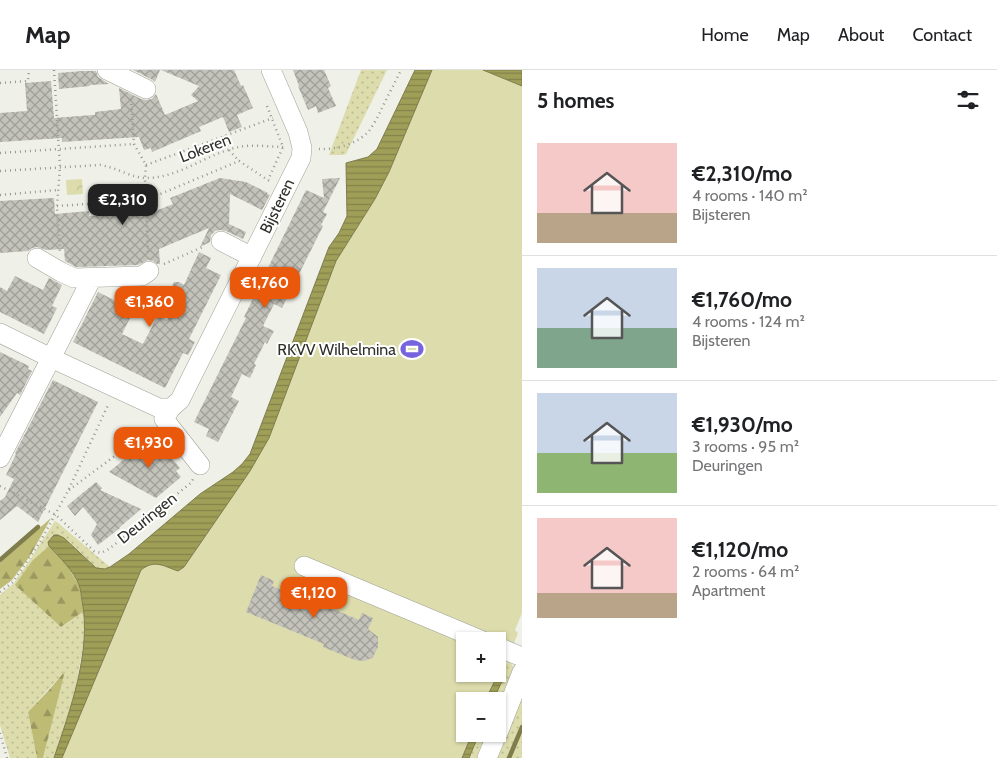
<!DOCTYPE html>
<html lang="en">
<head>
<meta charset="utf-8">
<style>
	:root { --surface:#fff; --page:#f6f6f6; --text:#202124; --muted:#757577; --line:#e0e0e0; --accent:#ea580c }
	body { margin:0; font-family:Cabin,sans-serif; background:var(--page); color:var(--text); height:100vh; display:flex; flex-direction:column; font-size:19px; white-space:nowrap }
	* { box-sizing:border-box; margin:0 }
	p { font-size:16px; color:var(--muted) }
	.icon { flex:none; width:28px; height:28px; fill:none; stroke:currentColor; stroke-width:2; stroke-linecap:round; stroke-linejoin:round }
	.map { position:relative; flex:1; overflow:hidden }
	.sheet { display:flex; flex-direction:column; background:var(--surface); width:475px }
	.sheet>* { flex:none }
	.controls { position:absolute; left:456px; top:562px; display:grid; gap:10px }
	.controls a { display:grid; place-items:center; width:50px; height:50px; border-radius:0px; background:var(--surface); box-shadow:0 1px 4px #0004; font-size:25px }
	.price { position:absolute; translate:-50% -42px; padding:0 11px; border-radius:10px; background:var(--accent); color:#fff; font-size:16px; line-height:32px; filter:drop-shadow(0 1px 2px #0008) }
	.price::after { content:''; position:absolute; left:50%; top:30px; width:15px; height:11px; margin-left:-8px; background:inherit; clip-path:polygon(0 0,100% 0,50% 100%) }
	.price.on { background:#222; color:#fff }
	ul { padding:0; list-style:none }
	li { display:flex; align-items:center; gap:15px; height:125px; padding:0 15px }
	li+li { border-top:1px solid var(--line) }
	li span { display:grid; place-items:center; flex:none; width:140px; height:100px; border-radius:0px; color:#555 }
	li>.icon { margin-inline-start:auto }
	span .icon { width:60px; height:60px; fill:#fffc; stroke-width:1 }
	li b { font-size:21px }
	h2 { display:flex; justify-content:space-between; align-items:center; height:60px; padding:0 15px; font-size:21px }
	header { display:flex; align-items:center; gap:30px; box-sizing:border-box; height:70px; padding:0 25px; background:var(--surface); border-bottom:1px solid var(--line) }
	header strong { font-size:24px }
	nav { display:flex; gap:28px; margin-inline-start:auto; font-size:18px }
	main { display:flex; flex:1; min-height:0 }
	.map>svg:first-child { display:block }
	.grass { fill:url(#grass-dots) }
	.forest { fill:url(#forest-firs) }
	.park { fill:url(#park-crowns) }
	.pitch { fill:#dcdcac; fill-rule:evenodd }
	.water { fill:url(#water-rules); stroke:#7e7d4b }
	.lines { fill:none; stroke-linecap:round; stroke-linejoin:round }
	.stream { stroke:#7e7d4b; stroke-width:4.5 }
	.building { fill:url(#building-cross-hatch) }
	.minor-casing { stroke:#a1a199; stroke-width:20 }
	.path { stroke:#989892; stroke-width:2.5; stroke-dasharray:1 4; stroke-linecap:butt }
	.minor { stroke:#fff; stroke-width:19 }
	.labels { text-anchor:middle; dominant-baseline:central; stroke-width:4; stroke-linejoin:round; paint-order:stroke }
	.street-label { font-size:16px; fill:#2f2f2c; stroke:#fffffe }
	.poi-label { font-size:16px; fill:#2f2f2c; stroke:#fffffe; text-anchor:end }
</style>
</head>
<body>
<header>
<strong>Map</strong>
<nav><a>Home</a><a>Map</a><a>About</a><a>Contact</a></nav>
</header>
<main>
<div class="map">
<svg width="522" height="688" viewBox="0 0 522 688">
	<defs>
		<pattern id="grass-dots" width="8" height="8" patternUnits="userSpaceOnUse" patternTransform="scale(1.25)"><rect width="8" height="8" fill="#dcdcac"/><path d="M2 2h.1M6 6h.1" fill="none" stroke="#bdbd94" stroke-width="1.8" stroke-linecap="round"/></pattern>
		<pattern id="forest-firs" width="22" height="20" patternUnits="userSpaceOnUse" patternTransform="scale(1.25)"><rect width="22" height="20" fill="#bdbb74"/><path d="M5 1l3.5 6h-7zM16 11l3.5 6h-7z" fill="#9a985f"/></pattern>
		<pattern id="park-crowns" width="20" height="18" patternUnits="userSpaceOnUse" patternTransform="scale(1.25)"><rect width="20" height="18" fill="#dcdcac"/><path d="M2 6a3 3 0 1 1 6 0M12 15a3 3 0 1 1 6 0" fill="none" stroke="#bdbd94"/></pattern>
		<pattern id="water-rules" width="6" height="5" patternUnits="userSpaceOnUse" patternTransform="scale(1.25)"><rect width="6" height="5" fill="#a09f58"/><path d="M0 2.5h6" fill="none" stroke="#838249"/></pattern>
		<pattern id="building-cross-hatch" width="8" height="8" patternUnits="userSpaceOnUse" patternTransform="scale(1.25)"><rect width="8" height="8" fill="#c3c3bb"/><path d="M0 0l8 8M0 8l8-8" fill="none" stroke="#9f9f98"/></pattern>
	</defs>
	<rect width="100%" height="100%" fill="#eff0e7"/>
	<path class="grass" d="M361,0H387L346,84L342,85H329Z
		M55,451L57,452L110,497L105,499L96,498L64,468L55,465L48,472L49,476L33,490L61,557L84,541V572L74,626L54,688H43L64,602L28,642L37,688H10L0,655V525L14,513L31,488Z
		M508,590L513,596L514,600L498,645V631H493L502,611L500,608Z
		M522,618V688H494Z
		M480,664H490L480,688H469Z"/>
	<path class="forest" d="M51,448L30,486L12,510L0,519V493Z
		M49,476L68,497L79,515L84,541L61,557L15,515L33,490Z
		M65,601L43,688H37L28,642L49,620Z"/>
	<path class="park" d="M82,109L83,124L67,125L66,110Z"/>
	<path class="pitch" d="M432,0H483L522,16V543L515,560L518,563L500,608H498L494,610L485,631H465V664H472L462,688H62L141,500C155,489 163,496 178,501L184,497L250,401L269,368L336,191L375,130L389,102ZM465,571H498V604H465Z"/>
	<path class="water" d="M415,0H432L389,102L375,129L336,191L269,368L250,401L184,497L178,501C163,496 155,489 141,500L62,688H54C70,640 92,581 82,530C81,526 81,520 79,515C74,501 59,487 49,476L48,472L54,465H58L64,468L96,498L105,499L110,497L129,484L200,424L233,402L242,394L250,384L329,177L339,163L347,146L346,93L368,87L377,79Z
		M483,0H522V16Z
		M496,608H500L502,611L493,631H485Z
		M472,664H479L469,688H462Z"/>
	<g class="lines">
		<path class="stream" d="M0,490L38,457
			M509,688L522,657"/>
	</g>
	<path class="building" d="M133,0H160L155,12L151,9Z
		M161,0H234L241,16L243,15L253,38L237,45L242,57L229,62L223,47L199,57L201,61L152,82L151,78L144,80L139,67L62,72V68L0,72V43L27,41L25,13L51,11L54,48L92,45H95V42L121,39L119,18L141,29L146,30L152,29L156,24L165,45L198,31L191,25L199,16Z
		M293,0H324L331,16L328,18L336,36L318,43L316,36L308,40L298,16H299Z
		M82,1H96L98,7L109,14L90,15V16L59,19L58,3Z
		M220,108L246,112L268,123L267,124L270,125L262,140L230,124L229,154L246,162L243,169L226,161L220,160L215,161L211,165L210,172L200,177L209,158L159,179L160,194H157L153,191L148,190L138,195L76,197L65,191L64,179L46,180L37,177L32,178L28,181L0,183V131L54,128L55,144L89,141V146L141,142V147L173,134L170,128Z
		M340,108L323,142L327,144L321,155L323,156L282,238L274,234L263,256L274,261L267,274L265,272L254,294L256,295L250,308L242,304L231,327L239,331L218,372L206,366L209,359L194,352L246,248L244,247L306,120L324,128L322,109Z
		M199,182L211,188L206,198L221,205L189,269L195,272L188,285L183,283L165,318L73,272L98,222L134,240L122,264L143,274L158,245L167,250L177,228L169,223L174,212H179L184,215Z
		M15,206L43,220L49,208L62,215L52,236L57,238L44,264L0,242V217L7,221Z
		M0,282L29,296L28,299L32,301L20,325L17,323L0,347Z
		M53,310L98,332L38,452L17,436L0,450V431L5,427L14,409L6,405L16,384L15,383Z
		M153,365L180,398L176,401L181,407L156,428L109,402Z
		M96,412L102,418L100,420L141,439L120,457V458L98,475L91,465L97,454L83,437L75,446L67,436Z
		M261,505L274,511L272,516L296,526L304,508L326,517L319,533L359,550L362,543L373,548L368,559L378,567V577L374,585L372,588L364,591L355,590L323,577L324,574L246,542Z"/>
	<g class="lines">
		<defs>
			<path id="minor" d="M107,0L146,19
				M221,171L252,187
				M37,188L61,202L74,208L142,206L149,201
				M0,263L51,288L159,338H171
				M0,388L92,208
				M200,395L164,349L171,338L180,330L301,88L302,78L298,62L271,0
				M304,496L483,571
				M498,577L522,587
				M498,663L522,602
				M487,688L497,664"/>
		</defs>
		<use href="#minor" class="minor-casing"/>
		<path class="path" d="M54,0L60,97L57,136L60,183
			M0,13L28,11L29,0
			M131,29L134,74L146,95L145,108L148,185
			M267,36L283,77L268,110
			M224,66L229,80L239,91
			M319,79C335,80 357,74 368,62C374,55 378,46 382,38C388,25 395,13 401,0
			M0,83L134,74
			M146,95L273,48
			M0,101L100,95C116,97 133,109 148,108C181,107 208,83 239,77C254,74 271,77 286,77
			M0,125L58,120
			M57,136L146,130L239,91L271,112
			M164,194L205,176
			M0,416L56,445L94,481L101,483L109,479L192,412L193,409
			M69,420L151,359
			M0,522L13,512L40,472L68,421L109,333
			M0,663L7,688"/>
		<use href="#minor" class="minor"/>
	</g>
	<defs>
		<symbol id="stadium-bare" viewBox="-9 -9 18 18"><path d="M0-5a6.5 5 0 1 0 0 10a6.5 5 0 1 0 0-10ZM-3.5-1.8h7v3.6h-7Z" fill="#7863de" stroke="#fffffe" stroke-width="2.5" paint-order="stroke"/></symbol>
	</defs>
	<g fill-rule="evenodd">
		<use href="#stadium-bare" x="396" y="263" width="32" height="32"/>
	</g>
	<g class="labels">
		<g class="street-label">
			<text transform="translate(205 78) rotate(-21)">Lokeren</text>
			<text transform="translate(277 136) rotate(-64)">Bijsteren</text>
			<text transform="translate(147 448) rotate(-39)">Deuringen</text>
		</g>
		<g class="poi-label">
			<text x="396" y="279">RKVV Wilhelmina</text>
		</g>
	</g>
</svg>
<div class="controls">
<a>+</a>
<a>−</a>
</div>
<b class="price on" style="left:123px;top:156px">€2,310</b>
<b class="price" style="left:265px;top:239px">€1,760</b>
<b class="price" style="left:150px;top:258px">€1,360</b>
<b class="price" style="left:149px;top:399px">€1,930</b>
<b class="price" style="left:314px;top:549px">€1,120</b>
</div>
<section class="sheet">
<h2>5 homes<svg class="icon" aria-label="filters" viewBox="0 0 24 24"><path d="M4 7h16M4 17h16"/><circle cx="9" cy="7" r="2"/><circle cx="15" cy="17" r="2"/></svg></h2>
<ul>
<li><span style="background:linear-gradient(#f6c9c9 70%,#b9a48a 0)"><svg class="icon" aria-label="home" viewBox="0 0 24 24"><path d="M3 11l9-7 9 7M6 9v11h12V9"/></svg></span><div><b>€2,310/mo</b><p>4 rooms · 140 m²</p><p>Bijsteren</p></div></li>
<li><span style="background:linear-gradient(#c9d6e8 60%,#7fa58c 0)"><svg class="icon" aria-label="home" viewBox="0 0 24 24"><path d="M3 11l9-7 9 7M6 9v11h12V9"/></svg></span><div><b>€1,760/mo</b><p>4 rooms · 124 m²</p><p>Bijsteren</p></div></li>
<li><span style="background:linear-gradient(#c9d6e8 60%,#8fb573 0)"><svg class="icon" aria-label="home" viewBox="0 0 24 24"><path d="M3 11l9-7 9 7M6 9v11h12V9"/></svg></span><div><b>€1,930/mo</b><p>3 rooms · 95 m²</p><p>Deuringen</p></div></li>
<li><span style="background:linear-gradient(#f6c9c9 75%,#b9a48a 0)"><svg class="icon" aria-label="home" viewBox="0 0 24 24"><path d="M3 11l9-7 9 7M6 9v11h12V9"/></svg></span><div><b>€1,120/mo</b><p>2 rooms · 64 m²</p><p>Apartment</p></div></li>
</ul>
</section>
</main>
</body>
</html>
